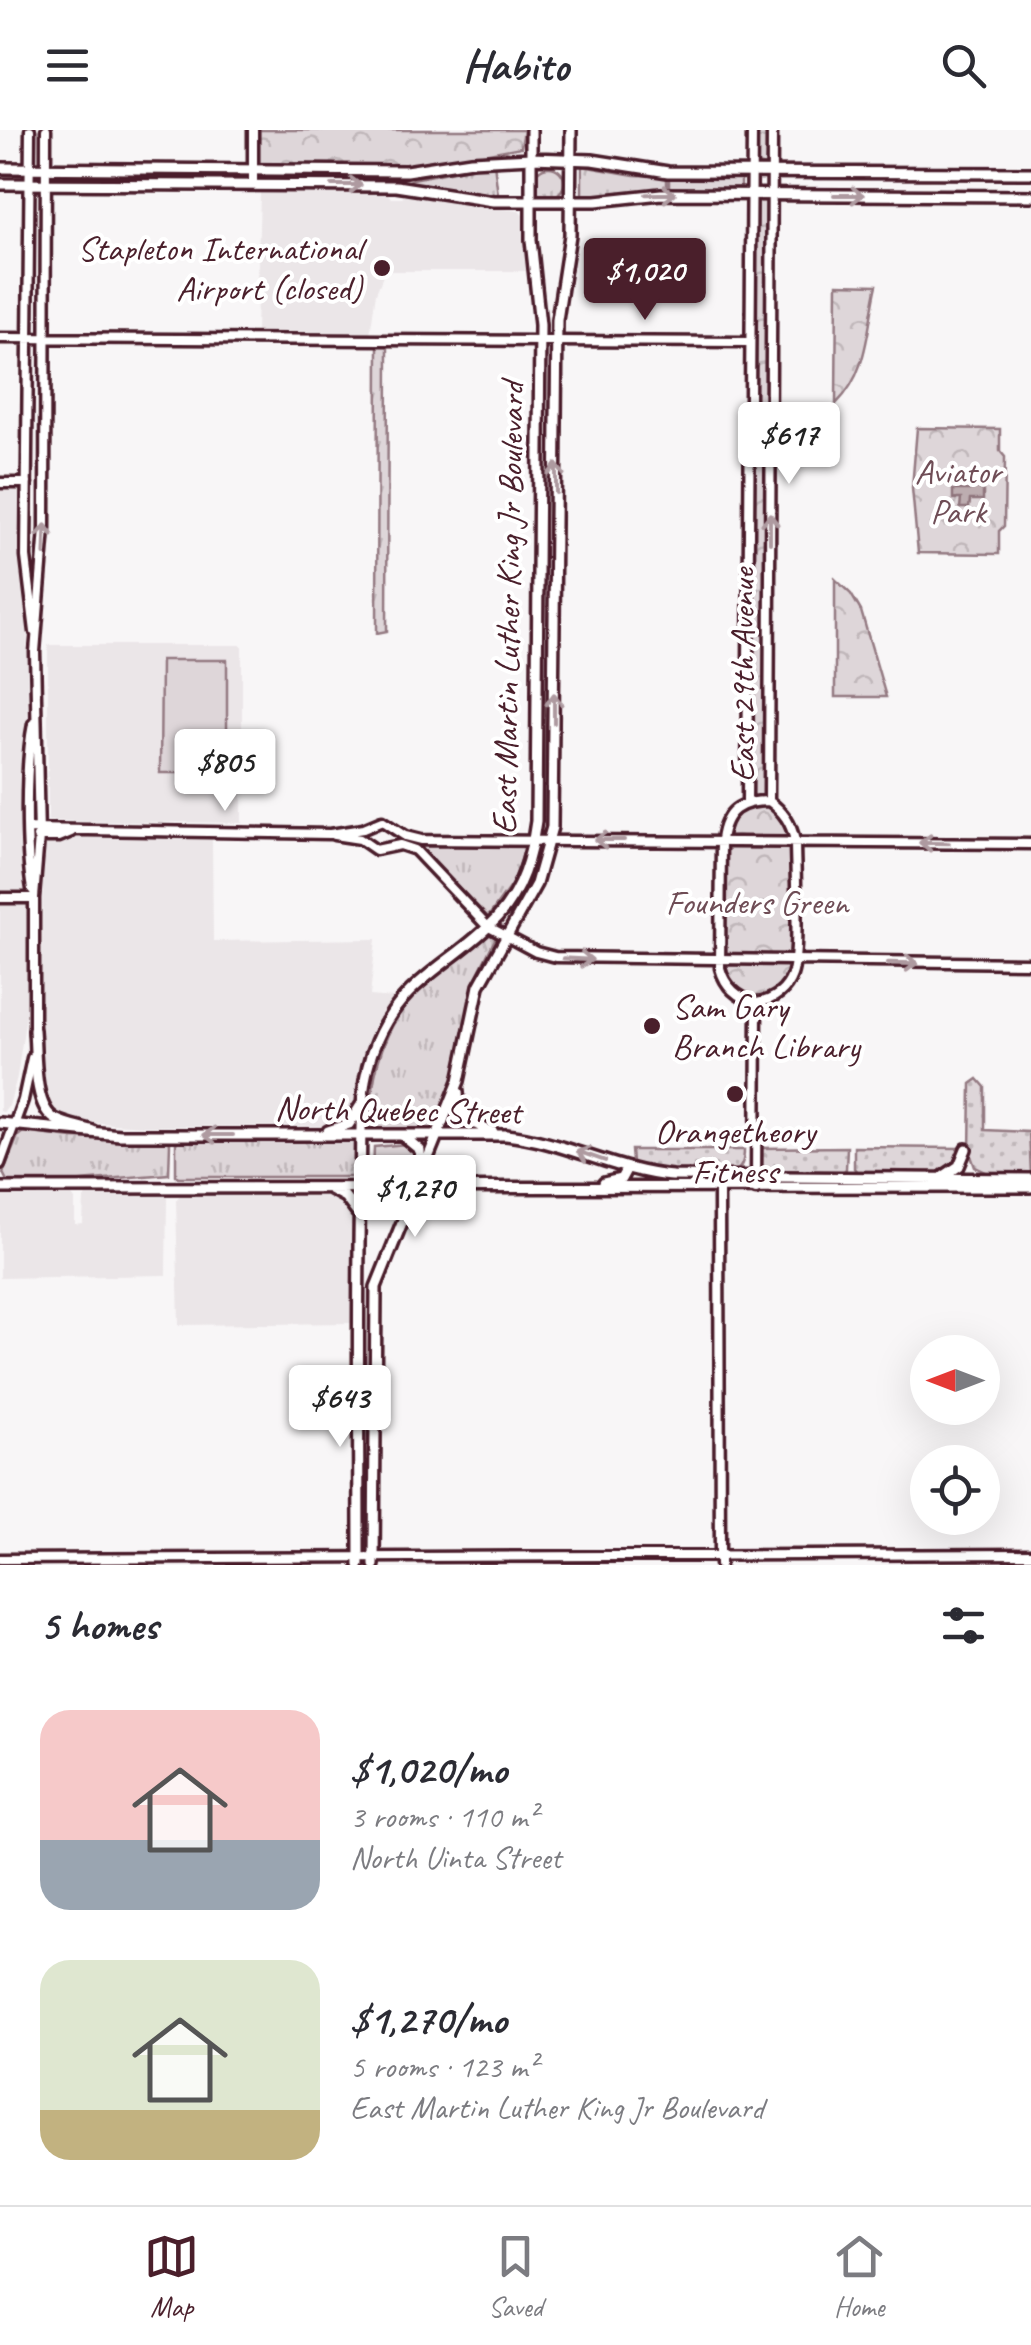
<!DOCTYPE html>
<html lang="en">
<head>
<meta charset="utf-8">
<style>
	:root { --surface:#fff; --page:#f2f2f3; --text:#2b2b33; --muted:#7c7c81; --line:#e1e1e2; --accent:#4a1f2b }
	body { margin:0; font-family:Caveat,sans-serif; background:var(--page); color:var(--text); height:100vh; display:flex; flex-direction:column; font-size:38px; white-space:nowrap }
	* { box-sizing:border-box; margin:0 }
	p { font-size:32px; color:var(--muted) }
	.icon { flex:none; width:55px; height:55px; fill:none; stroke:currentColor; stroke-width:2; stroke-linecap:round; stroke-linejoin:round }
	.map { position:relative; height:1435px; overflow:hidden }
	.details { display:flex; flex-direction:column; background:var(--surface); flex:1 }
	.details>* { flex:none }
	.needle { width:65px; rotate:270deg }
	.fabs { position:absolute; left:910px; top:1205px; display:grid; gap:20px }
	.fabs a { display:grid; place-items:center; width:90px; height:90px; border-radius:50%; background:var(--surface); box-shadow:0 10px 40px #0002; font-size:50px }
	.price { position:absolute; translate:-50% -85px; padding:0 22px; border-radius:10px; background:#fff; color:#222; font-size:32px; line-height:65px; filter:drop-shadow(0 2px 5px #0008) }
	.price::after { content:''; position:absolute; left:50%; top:60px; width:30px; height:22px; margin-left:-15px; background:inherit; clip-path:polygon(0 0,100% 0,50% 100%) }
	.price.current { background:var(--accent); color:#fff }
	ul { padding:0; list-style:none }
	li { display:flex; align-items:center; gap:30px; height:250px; padding:0 40px }
	li span { display:grid; place-items:center; flex:none; width:280px; height:200px; border-radius:30px; color:#555 }
	li>.icon { margin-inline-start:auto }
	span .icon { width:120px; height:120px; fill:#fffc; stroke-width:1 }
	li b { font-size:42px }
	h2 { display:flex; justify-content:space-between; align-items:center; height:120px; padding:0 40px; font-size:42px }
	header { display:flex; justify-content:space-between; align-items:center; height:130px; padding:0 40px; background:var(--surface); font-size:45px; font-weight:700 }
	.tab-bar { display:flex; justify-content:space-around; align-items:center; height:140px; border-top:2px solid var(--line); background:var(--surface); font-size:28px; color:var(--muted) }
	.tab-bar a { display:grid; justify-items:center; gap:5px }
	.tab-bar .current { color:var(--accent) }
	.map>svg:first-child { display:block }
	.built { fill:#ebe6e8 }
	.grass { fill:url(#grass-tufts); stroke:#947a82; stroke-width:2.5 }
	.park { fill:url(#park-crowns); stroke:#947a82; stroke-width:2.5 }
	.garden { fill:url(#garden-dots); stroke:#947a82; stroke-width:2.5 }
	.pitch { fill:#ded6d9; stroke:#947a82; stroke-width:2.5 }
	.water { fill:url(#water-ripples); stroke:#8f747b; stroke-width:2.5 }
	.lines { fill:none; stroke-linecap:round; stroke-linejoin:round }
	.minor-casing { stroke:#4a1f2b; stroke-width:15 }
	.major-casing { stroke:#4a1f2b; stroke-width:16 }
	.minor { stroke:#fff; stroke-width:8 }
	.major { stroke:#fff; stroke-width:9 }
	.oneway { stroke:#ae9aa0 }
	.poi-dot { fill:#4a1f2b; stroke:#fff; stroke-width:4 }
	.labels { text-anchor:middle; dominant-baseline:central; stroke-width:8; stroke-linejoin:round; paint-order:stroke }
	.poi-label { font-size:35px; fill:#4a1f2b; stroke:#fff; text-anchor:end }
	.park-label { font-size:35px; fill:#6f4d56; stroke:#fff }
	.street-label { font-size:35px; fill:#4a1f2b; stroke:#fff }
</style>
</head>
<body>
<header><svg class="icon" aria-label="menu" viewBox="0 0 24 24"><path d="M4 6h16M4 12h16M4 18h16"/></svg>Habito<svg class="icon" aria-label="search" viewBox="0 0 24 24"><circle cx="10" cy="10" r="6"/><path d="M15 15l6 6"/></svg></header>
<div class="map">
<svg width="1031" height="1435" viewBox="0 0 1031 1435">
	<defs>
		<pattern id="grass-tufts" width="24" height="20" patternUnits="userSpaceOnUse" patternTransform="scale(2.5)"><rect width="24" height="20" fill="#ded6d9"/><path d="M3 7l-1-3M5 7V3M7 7l1-3M15 17l-1-3M17 17v-4M19 17l1-3" fill="none" stroke="#c0b7ba"/></pattern>
		<pattern id="park-crowns" width="20" height="18" patternUnits="userSpaceOnUse" patternTransform="scale(2.5)"><rect width="20" height="18" fill="#ded6d9"/><path d="M2 6a3 3 0 1 1 6 0M12 15a3 3 0 1 1 6 0" fill="none" stroke="#c0b7ba"/></pattern>
		<pattern id="garden-dots" width="8" height="8" patternUnits="userSpaceOnUse" patternTransform="scale(2.5)"><rect width="8" height="8" fill="#ded6d9"/><path d="M2 2h.1M6 6h.1" fill="none" stroke="#c0b7ba" stroke-width="1.8" stroke-linecap="round"/></pattern>
		<pattern id="water-ripples" width="26" height="14" patternUnits="userSpaceOnUse" patternTransform="scale(2.5)"><rect width="26" height="14" fill="#bdadb0"/><path d="M2 4q2-2 4 0t4 0M15 11q2-2 4 0t4 0" fill="none" stroke="#9c8c8f"/></pattern>
	</defs>
	<rect width="100%" height="100%" fill="#f8f6f7"/>
	<filter id="ink" filterUnits="userSpaceOnUse"><feTurbulence type="fractalNoise" baseFrequency=".01" numOctaves="2"/><feDisplacementMap in="SourceGraphic" scale="20" xChannelSelector="R" yChannelSelector="G"/><feConvolveMatrix kernelMatrix="1 2 1 2 8 2 1 2 1" color-interpolation-filters="sRGB"/></filter>
	<g filter="url(#ink)">
		<path class="built" d="M281,60L283,63L386,61L391,68H402L410,62L464,75L519,81L524,86L526,141H385L376,163L370,204L262,206L256,201L260,63Z
			M0,357H18L23,363L28,527L26,885L17,947L9,976L3,982L0,981Z
			M48,515H242V693L48,691Z
			M78,707L212,708L213,811L376,809L370,866L394,868L369,914L350,989L334,997L144,996L68,991L51,985L41,964L43,713L48,709Z
			M182,1063L339,1065L355,1084L354,1193L179,1195L176,1070Z
			M0,1064H71L75,1070V1095L83,1094L84,1069L87,1064H163L167,1067L166,1145L0,1148Z"/>
		<path class="grass" d="M494,33L498,65L407,52L413,49Z
			M582,36L634,45L667,46V60L582,69Z
			M534 52a15 15 0 1 1 30 0a15 15 0 1 1-30 0Z
			M669,46L732,47L741,49V57L669,60Z
			M388,215L387,501L377,503L378,216Z
			M420,713H524L526,715L514,751L488,787L419,718Z
			M489,802L496,807L473,854L461,931L435,998L369,999C374,891 407,864 489,802Z
			M23,1002L72,1008L167,1010L170,1013L169,1044L79,1051H7L3,1043L18,1006Z
			M180,1010L355,1009L356,1043L351,1047H178L176,1045V1013Z
			M407,1014L417,1022L410,1044L406,1047L373,1045L374,1017Z"/>
		<path class="park" d="M259,0H524L521,17L419,36L259,35Z
			M756,0H770L765,36L757,34Z
			M751,64H772L769,670L791,695L794,839L784,859L757,873L735,864L720,838L723,693L746,671Z
			M837,154L877,155C867,196 869,242 836,274Z
			M917,298L1000,299V321L1005,327L1004,396L999,401V424L918,423L912,358Z
			M835,449L851,464L861,481L886,567H835Z"/>
		<path class="garden" d="M978,949L985,957V1000L1029,1002L1031,1045L990,1044L975,1037L970,1023L971,954Z
			M847,1017L846,1039L841,1044L768,1043L760,1033V1018Z
			M854,1017L960,1018C961,1056 886,1044 859,1044L854,1038Z
			M631,1020H744C744,1027 743,1038 735,1041L667,1040L636,1035L632,1032Z"/>
		<path class="pitch" d="M161,530H227V643H160Z"/>
		<path class="water" d="M970,347H983V370H970L969,378H960L961,369H953V360H969Z"/>
		<g class="lines">
			<defs>
				<path id="minor" d="M30,0L26,427L35,502
					M253,55V0
					M0,208L749,212
					M0,353H27
					M747,671L752,0
					M769,671L772,0
					M29,699L330,704L363,699L382,691L405,706L421,710L1031,714
					M334,705L360,709L376,720L400,715L415,720L487,796L536,822L555,827L1031,833
					M37,707H59L71,702
					M32,759C25,719 25,633 33,594
					M0,768H34
					M757,873C737,868 725,857 720,838L721,710C725,680 740,671 769,671
					M757,873C773,870 786,862 792,845C800,823 795,739 795,711C791,693 784,682 769,671
					M34,904V768L39,707L35,522L45,399L46,0
					M0,1034L23,970L32,928
					M719,1059L720,1435
					M756,1059L757,873
					M0,1429L1031,1424"/>
				<path id="major" d="M0,38L406,41L471,31L531,28L592,30L668,42L1031,43
					M0,54L396,56L493,71H596L661,64L1031,66
					M34,900C36,923 33,977 55,989C66,995 81,997 93,1001
					M458,962C458,988 471,993 493,1002
					M0,993L120,1005H506C563,1011 614,1041 672,1046L1031,1049
					M328,1001L349,994L361,975
					M403,1006L420,1020V1042
					M944,1046L959,1036L966,1019
					M604,1053L621,1049L627,1038
					M0,1058L1031,1057
					M328,1058L345,1067L357,1083
					M359,1435C359,1308 357,1181 360,1054C362,1007 357,956 376,912C403,848 454,834 497,788C522,760 531,727 536,691L540,195L531,110V0
					M374,1435L376,1157L459,951L479,856L536,754L552,697L557,190L570,105L571,0"/>
			</defs>
			<use href="#minor" class="minor-casing"/>
			<use href="#major" class="major-casing"/>
			<use href="#minor" class="minor"/>
			<use href="#major" class="major"/>
		</g>
		<defs><path id="oneway-shaft" d="M-6 0H5M1.5-3L5.5 0L1.5 3" fill="none" stroke-width="1.6" stroke-linecap="round" stroke-linejoin="round" transform="scale(2.5)"/></defs>
		<g class="oneway">
			<use href="#oneway-shaft" transform="translate(347 55)"/>
			<use href="#oneway-shaft" transform="translate(661 64) rotate(-1)"/>
			<use href="#oneway-shaft" transform="translate(849 65)"/>
			<use href="#oneway-shaft" transform="translate(556 348) rotate(-90)"/>
			<use href="#oneway-shaft" transform="translate(770 398) rotate(-90)"/>
			<use href="#oneway-shaft" transform="translate(45 409) rotate(-88)"/>
			<use href="#oneway-shaft" transform="translate(554 578) rotate(-90)"/>
			<use href="#oneway-shaft" transform="translate(609 710) rotate(-180)"/>
			<use href="#oneway-shaft" transform="translate(934 713) rotate(-179)"/>
			<use href="#oneway-shaft" transform="translate(578 829) rotate(3)"/>
			<use href="#oneway-shaft" transform="translate(903 833) rotate(1)"/>
			<use href="#oneway-shaft" transform="translate(218 1005) rotate(180)"/>
			<use href="#oneway-shaft" transform="translate(591 1026) rotate(-161)"/>
		</g>
	</g>
	<g class="poi-dot">
		<circle cx="382" cy="138" r="10"/>
		<circle cx="652" cy="896" r="10"/>
		<circle cx="735" cy="964" r="10"/>
	</g>
	<g class="labels">
		<g class="poi-label">
			<text x="362" y="118">Stapleton International<tspan x="362" dy="40">Airport (closed)</tspan></text>
			<text x="672" y="876" text-anchor="start">Sam Gary<tspan x="672" dy="40">Branch Library</tspan></text>
			<text x="735" y="1001" text-anchor="middle">Orangetheory<tspan x="735" dy="40">Fitness</tspan></text>
		</g>
		<g class="park-label">
			<text x="958" y="341">Aviator<tspan x="958" dy="40">Park</tspan></text>
			<text x="757" y="772">Founders Green</text>
		</g>
		<g class="street-label">
			<text transform="translate(508 478) rotate(-89)">East Martin Luther King Jr Boulevard</text>
			<text transform="translate(742 545) rotate(-90)">East 29th Avenue</text>
			<text transform="translate(398 980) rotate(1)">North Quebec Street</text>
		</g>
	</g>
</svg>
<div class="fabs">
<a><svg class="needle" viewBox="-14 -14 28 28"><path d="M0-13l5 13h-10z" fill="#e53935"/><path d="M0 13l5-13h-10z" fill="#7c7c81"/></svg></a>
<a><svg class="icon" aria-label="locate" viewBox="0 0 24 24"><circle cx="12" cy="12" r="6"/><path d="M12 2v4M12 18v4M2 12h4M18 12h4"/></svg></a>
</div>
<b class="price current" style="left:645px;top:193px">$1,020</b>
<b class="price" style="left:789px;top:357px">$617</b>
<b class="price" style="left:225px;top:684px">$805</b>
<b class="price" style="left:415px;top:1110px">$1,270</b>
<b class="price" style="left:340px;top:1320px">$643</b>
</div>
<section class="details">
<h2>5 homes<svg class="icon" aria-label="filters" viewBox="0 0 24 24"><path d="M4 7h16M4 17h16"/><circle cx="9" cy="7" r="2"/><circle cx="15" cy="17" r="2"/></svg></h2>
<ul>
<li><span style="background:linear-gradient(#f6c9c9 65%,#9aa5b1 0)"><svg class="icon" aria-label="home" viewBox="0 0 24 24"><path d="M3 11l9-7 9 7M6 9v11h12V9"/></svg></span><div><b>$1,020/mo</b><p>3 rooms · 110 m²</p><p>North Uinta Street</p></div></li>
<li><span style="background:linear-gradient(#dfe7d0 75%,#c2b280 0)"><svg class="icon" aria-label="home" viewBox="0 0 24 24"><path d="M3 11l9-7 9 7M6 9v11h12V9"/></svg></span><div><b>$1,270/mo</b><p>5 rooms · 123 m²</p><p>East Martin Luther King Jr Boulevard</p></div></li>
</ul>
</section>
<nav class="tab-bar">
<a class="current"><svg class="icon" aria-label="map" viewBox="0 0 24 24"><path d="M3 6l6-2 6 2 6-2v14l-6 2-6-2-6 2zM9 4v14M15 6v14"/></svg>Map</a>
<a><svg class="icon" aria-label="saved" viewBox="0 0 24 24"><path d="M7 4h10v16l-5-4-5 4z"/></svg>Saved</a>
<a><svg class="icon" aria-label="home" viewBox="0 0 24 24"><path d="M3 11l9-7 9 7M6 9v11h12V9"/></svg>Home</a>
</nav>
</body>
</html>
